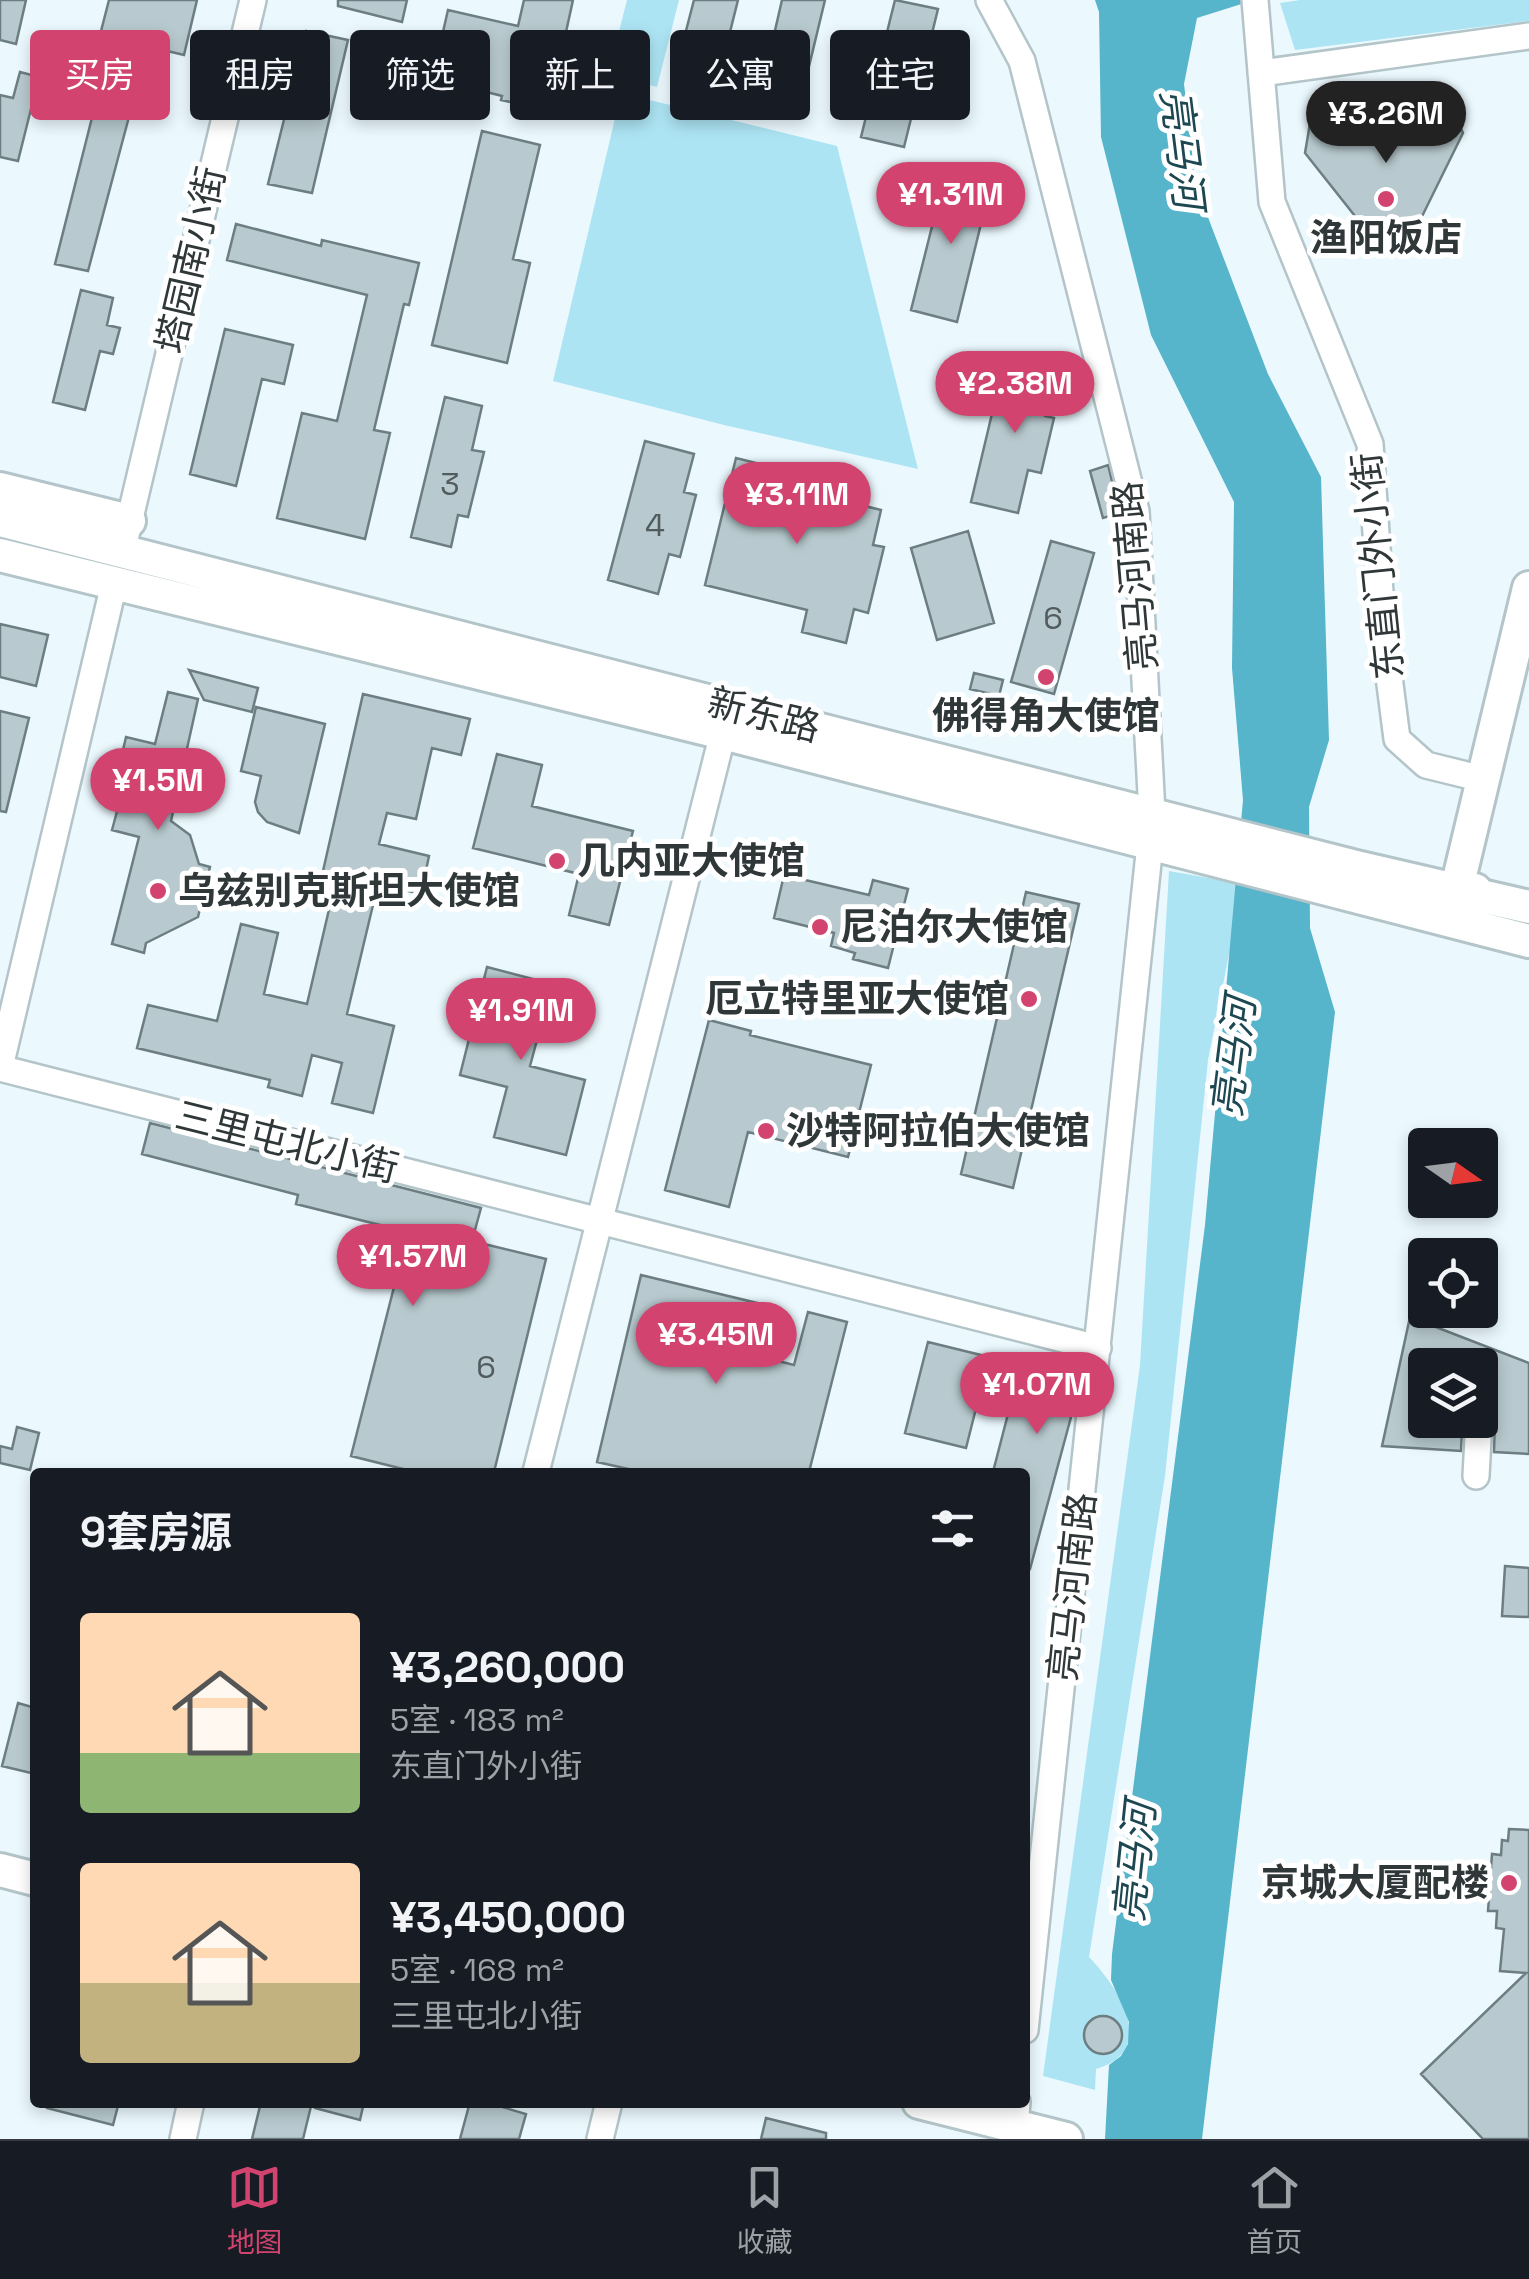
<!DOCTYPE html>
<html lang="zh">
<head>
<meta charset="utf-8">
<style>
	:root { --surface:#171b24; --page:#20242c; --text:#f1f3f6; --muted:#9ea1a6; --line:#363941; --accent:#d2446f }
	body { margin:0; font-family:"Space Grotesk","Noto Sans SC",sans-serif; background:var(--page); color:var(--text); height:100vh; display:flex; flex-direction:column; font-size:38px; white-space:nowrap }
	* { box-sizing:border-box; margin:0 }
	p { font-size:32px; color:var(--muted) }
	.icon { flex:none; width:55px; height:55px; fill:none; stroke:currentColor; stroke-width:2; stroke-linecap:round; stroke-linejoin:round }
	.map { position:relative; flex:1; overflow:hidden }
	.side { position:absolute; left:30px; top:1468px; width:1000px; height:640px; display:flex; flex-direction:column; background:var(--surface); border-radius:10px; box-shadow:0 5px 15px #0003 }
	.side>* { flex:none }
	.top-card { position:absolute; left:30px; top:30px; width:1000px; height:90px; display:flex; gap:20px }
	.needle { width:65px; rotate:104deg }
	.tools { position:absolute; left:1408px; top:1128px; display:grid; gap:20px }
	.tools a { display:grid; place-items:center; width:90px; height:90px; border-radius:10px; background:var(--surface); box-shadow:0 5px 15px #0003; font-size:50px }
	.price { position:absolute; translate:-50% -85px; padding:0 22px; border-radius:35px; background:var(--accent); color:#fff; font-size:32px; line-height:65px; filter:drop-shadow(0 2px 5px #0008) }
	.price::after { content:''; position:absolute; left:50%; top:60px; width:30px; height:22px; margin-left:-15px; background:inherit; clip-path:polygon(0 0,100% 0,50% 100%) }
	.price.on { background:#222; color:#fff }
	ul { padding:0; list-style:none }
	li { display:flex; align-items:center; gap:30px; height:250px; padding:0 50px }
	li span { display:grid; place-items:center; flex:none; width:280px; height:200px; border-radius:10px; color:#555 }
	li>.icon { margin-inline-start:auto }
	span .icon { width:120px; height:120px; fill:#fffc; stroke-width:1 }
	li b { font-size:42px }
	h2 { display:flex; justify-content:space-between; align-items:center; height:120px; padding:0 50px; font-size:42px }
	.tag { padding:0 35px; border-radius:10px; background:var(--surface); box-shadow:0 5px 15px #0003; font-size:35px; line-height:90px }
	.tag.on { background:var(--accent); color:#fff }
	.dock { display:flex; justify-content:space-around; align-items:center; height:140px; border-top:2px solid var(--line); background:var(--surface); font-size:28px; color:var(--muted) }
	.dock a { display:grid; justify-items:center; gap:5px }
	.dock .on { color:var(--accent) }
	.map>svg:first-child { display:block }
	.green { fill:#ade4f3 }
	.water { fill:#56b4cb }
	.building { fill:#b8cacf; stroke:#6d7e82; stroke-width:2.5 }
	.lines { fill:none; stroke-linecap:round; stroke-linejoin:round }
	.street-casing { stroke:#b3c5c9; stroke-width:30 }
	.secondary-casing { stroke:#b3c5c9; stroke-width:38 }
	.street { stroke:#fff; stroke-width:25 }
	.secondary { stroke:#fff; stroke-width:32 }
	.poi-dot { fill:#d2446f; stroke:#fff; stroke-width:4 }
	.labels { text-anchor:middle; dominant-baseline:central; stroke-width:10; stroke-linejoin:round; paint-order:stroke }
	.number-label { font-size:32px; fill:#525c5e }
	.poi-label { font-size:38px; font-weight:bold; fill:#303739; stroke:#fff; text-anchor:start }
	.street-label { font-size:38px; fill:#303739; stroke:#fff }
	.water-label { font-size:40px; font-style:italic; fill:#1d4751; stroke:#fff }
</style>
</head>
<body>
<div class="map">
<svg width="1529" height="2139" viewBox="0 0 1529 2139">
	<rect width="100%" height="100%" fill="#ebf9fe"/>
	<path class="green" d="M627,0H679L657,87L608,74Z
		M1300,0H1529V21L1295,50L1280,3Z
		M621,93L837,146L918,469L724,425L553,381Z
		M1169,871L1243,884L1208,1060L1165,1476L1089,1957C1118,1987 1160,2050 1096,2069L1095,2090L1043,2076L1140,1365Z"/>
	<path class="water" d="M1095,0H1254L1197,18L1184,84L1196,186L1268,374L1321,477L1329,740L1309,807L1310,928L1335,1012L1202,2139H1105L1109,2065L1121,2056L1128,2044L1129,2022L1111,1980L1112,1954L1205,1225L1243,800L1232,668L1234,502L1151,335L1101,137L1099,12Z"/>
	<path class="building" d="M0,0H26L16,44L0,40Z
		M109,0H197L184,55L100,35Z
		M338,0H407L402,22L338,6Z
		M524,0H573L549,110L501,100L502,96L471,88L467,106L428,97L448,10L518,26Z
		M694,0H738L723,60L681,50Z
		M782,0H825L805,83L765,74Z
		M895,0L938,9L904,147L861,137Z
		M306,31L348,40L312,193L268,184Z
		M20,72L39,77L18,161L0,157V95L13,98Z
		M99,90L134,98L88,271L55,264Z
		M1450,104L1463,133L1406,249L1378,245L1305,153L1310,123Z
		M482,131L540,145L513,259L530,263L507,363L432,345Z
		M946,171L991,183L957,322L911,310Z
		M236,224L321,246L322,240L419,263L409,305L404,304L374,430L390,433L365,539L277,518L302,413L337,421L367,295L227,260Z
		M81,290L113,298L107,325L120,328L113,354L100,351L85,410L53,402Z
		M225,329L293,345L284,384L262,379L236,486L190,474Z
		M1005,359L1056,371L1045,416L1054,418L1041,473L1028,470L1018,513L971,502Z
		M445,397L482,406L472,450L484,452L468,517L458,515L451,547L411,537Z
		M645,441L694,454L684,492L696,495L680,557L669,554L658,594L608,580Z
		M736,458L828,481L824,496L881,510L873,545L884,547L868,613L854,609L846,643L802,632L807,610L705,585Z
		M1108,465L1120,513L1103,518L1090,471Z
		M968,531L994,623L937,640L911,548Z
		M1051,541L1094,553L1054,694L1011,682Z
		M0,624L48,635L36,686L0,677Z
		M189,670L258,688L252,712L204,700Z
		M974,673L1003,680L999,696L970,689Z
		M168,692L198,699L171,821L190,835L199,864L210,867L198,917L146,943L144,953L112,944L139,837L112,830L127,774L118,772L126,737L155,744Z
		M363,694L470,719L461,755L432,748L416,819L387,813L379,844L429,856L421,894L378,884L347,1014L394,1026L373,1113L332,1103L342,1063L312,1055L302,1096L268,1087L270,1080L137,1048L148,1005L217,1021L241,924L278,933L264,994L307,1004L337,875L323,871Z
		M256,707L325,724L299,833L267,822L258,812L255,802L261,776L241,771Z
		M0,711L29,718L6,812L0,811Z
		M497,754L542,765L532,806L633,831L609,925L569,915L579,874L473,848Z
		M784,875L869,895L873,880L908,889L888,968L853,959L855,953L831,946L834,933L774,918Z
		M1026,892L1079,904L1013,1188L961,1174Z
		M487,967L552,984L530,1066L585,1080L566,1155L494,1137L507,1087L460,1075Z
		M709,1020L751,1031L750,1035L871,1065L848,1157L748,1132L729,1207L665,1190Z
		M150,1123L481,1208L472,1241L546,1259L494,1472H415L351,1456L408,1232L296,1204L298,1195L142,1154Z
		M641,1275L774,1307L762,1357L794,1365L808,1312L847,1322L809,1472H642L597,1462Z
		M1410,1317L1529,1363V1454L1494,1452L1495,1421L1490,1409L1492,1397L1480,1394V1365H1425V1420H1446L1445,1427L1462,1429L1461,1451L1382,1446Z
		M928,1342L989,1357L966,1448L905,1433Z
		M1023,1356L1078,1371L1074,1406L1030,1569L1025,1568V1472H993Z
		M17,1427L39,1433L30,1470L0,1463V1446L12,1449Z
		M1505,1566L1529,1568V1617L1502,1616Z
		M18,1703L35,1708V1774L2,1766Z
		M1509,1829L1529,1830V2139H1483L1421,2074L1526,1973L1500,1971L1504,1929L1496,1928L1497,1911H1488L1492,1854L1501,1855L1502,1840L1508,1841Z
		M1084 2035a19 19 0 1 1 38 0a19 19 0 1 1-38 0Z
		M47,2102H119L113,2125L47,2108Z
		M261,2102H312L303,2139H252Z
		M315,2102H364L360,2120L315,2108Z
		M470,2102H485L526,2114L519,2139H460Z
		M766,2118L826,2133V2139H761Z"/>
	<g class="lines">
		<defs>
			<path id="street" d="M989,0L1022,61L1136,511L1152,813
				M1255,0L1272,202L1370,444L1382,622L1397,739L1426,765L1483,779
				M1261,73L1529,36
				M126,535L253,0
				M0,1067L114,584
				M0,1068L1098,1348
				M536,1472L723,733
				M1476,1476L1479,1420
				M1025,2030L1150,844
				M183,2139L191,2102
				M600,2139L609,2102
				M1014,2139L1017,2102"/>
			<path id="secondary" d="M0,489L129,521
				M0,520L1352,866L1529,907
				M0,555L723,733L1529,941
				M1475,890L1456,892L1529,588
				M0,1870L35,1879
				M919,2102L1066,2139"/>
		</defs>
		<use href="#street" class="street-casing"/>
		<use href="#secondary" class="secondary-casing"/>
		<use href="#street" class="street"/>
		<use href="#secondary" class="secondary"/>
	</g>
	<g class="poi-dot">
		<circle cx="1386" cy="199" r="10"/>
		<circle cx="1046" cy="677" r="10"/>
		<circle cx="557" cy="861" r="10"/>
		<circle cx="158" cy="891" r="10"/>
		<circle cx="820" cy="927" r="10"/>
		<circle cx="1029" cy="999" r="10"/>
		<circle cx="766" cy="1131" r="10"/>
		<circle cx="1509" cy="1883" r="10"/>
	</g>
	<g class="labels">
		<g class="number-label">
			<text x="450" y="484">3</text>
			<text x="655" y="525">4</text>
			<text x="1053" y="618">6</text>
			<text x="486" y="1367">6</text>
		</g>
		<g class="poi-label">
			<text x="1386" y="238" text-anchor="middle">渔阳饭店</text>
			<text x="1046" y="716" text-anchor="middle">佛得角大使馆</text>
			<text x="577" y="861">几内亚大使馆</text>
			<text x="178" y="891">乌兹别克斯坦大使馆</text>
			<text x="840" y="927">尼泊尔大使馆</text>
			<text x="1009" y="999" text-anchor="end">厄立特里亚大使馆</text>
			<text x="786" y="1131">沙特阿拉伯大使馆</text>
			<text x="1489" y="1883" text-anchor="end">京城大厦配楼</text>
		</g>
		<g class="street-label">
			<text transform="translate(191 260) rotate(-77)">塔园南小街</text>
			<text transform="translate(1378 566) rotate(-96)">东直门外小街</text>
			<text transform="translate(1135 576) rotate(-95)">亮马河南路</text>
			<text transform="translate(764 715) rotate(14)">新东路</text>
			<text transform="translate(287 1142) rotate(14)">三里屯北小街</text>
			<text transform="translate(1072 1587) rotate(-84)">亮马河南路</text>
		</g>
		<g class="water-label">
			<text transform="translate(1182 149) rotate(83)">亮马河</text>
			<text transform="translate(1234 1057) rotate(-83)">亮马河</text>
			<text transform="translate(1135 1862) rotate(-84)">亮马河</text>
		</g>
	</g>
</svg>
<div class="tools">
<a><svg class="needle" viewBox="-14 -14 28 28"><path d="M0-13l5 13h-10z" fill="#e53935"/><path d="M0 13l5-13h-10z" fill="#9ea1a6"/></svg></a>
<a><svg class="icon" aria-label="locate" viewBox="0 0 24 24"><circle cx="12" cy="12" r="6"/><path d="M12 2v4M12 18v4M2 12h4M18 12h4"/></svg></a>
<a><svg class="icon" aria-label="layers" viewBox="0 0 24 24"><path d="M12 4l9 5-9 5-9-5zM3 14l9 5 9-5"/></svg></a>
</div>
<b class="price on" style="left:1386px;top:166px">¥3.26M</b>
<b class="price" style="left:951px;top:247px">¥1.31M</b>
<b class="price" style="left:1015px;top:436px">¥2.38M</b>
<b class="price" style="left:797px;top:547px">¥3.11M</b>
<b class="price" style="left:158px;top:833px">¥1.5M</b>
<b class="price" style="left:521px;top:1063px">¥1.91M</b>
<b class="price" style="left:413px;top:1309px">¥1.57M</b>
<b class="price" style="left:716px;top:1387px">¥3.45M</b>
<b class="price" style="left:1037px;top:1437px">¥1.07M</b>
<div class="top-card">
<a class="tag on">买房</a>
<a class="tag">租房</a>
<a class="tag">筛选</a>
<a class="tag">新上</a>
<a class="tag">公寓</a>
<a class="tag">住宅</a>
</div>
<section class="side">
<h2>9套房源<svg class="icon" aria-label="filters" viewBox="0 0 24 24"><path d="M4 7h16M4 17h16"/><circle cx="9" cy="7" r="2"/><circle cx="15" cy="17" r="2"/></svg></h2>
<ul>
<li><span style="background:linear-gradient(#ffd9b3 70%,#8fb573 0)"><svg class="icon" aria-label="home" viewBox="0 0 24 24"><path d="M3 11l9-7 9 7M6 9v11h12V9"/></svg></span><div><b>¥3,260,000</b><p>5室 · 183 m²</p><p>东直门外小街</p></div></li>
<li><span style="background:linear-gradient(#ffd9b3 60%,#c2b280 0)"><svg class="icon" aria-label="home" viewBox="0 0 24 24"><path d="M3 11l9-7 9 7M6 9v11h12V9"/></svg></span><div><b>¥3,450,000</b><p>5室 · 168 m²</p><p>三里屯北小街</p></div></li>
</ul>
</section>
</div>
<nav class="dock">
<a class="on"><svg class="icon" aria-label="map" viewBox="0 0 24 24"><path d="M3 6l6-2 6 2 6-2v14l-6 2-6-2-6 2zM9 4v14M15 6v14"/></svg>地图</a>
<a><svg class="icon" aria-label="saved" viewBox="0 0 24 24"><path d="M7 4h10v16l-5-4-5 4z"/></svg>收藏</a>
<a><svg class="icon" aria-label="home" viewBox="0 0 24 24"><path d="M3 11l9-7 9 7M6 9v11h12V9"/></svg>首页</a>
</nav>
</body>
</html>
